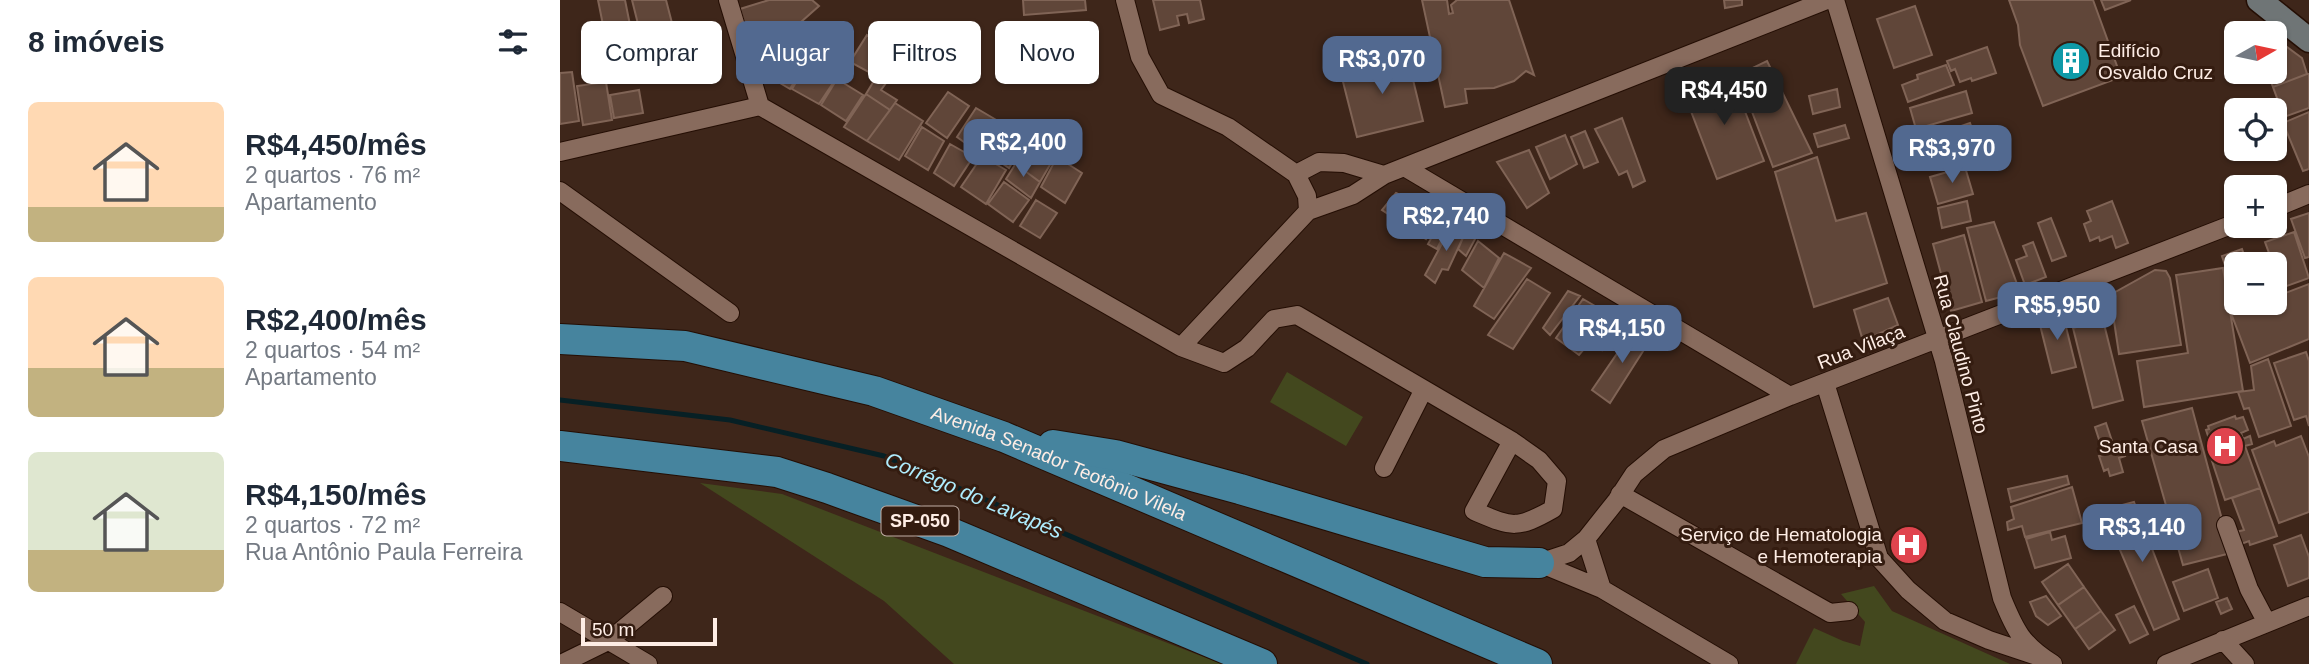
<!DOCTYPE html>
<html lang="pt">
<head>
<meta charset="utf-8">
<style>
	:root { --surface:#fff; --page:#f2f2f3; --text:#1f2937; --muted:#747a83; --accent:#526990 }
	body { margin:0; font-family:Arial,sans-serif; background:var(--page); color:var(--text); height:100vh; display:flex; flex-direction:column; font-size:26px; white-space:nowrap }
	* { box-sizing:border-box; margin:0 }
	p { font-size:23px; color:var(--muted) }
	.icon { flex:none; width:38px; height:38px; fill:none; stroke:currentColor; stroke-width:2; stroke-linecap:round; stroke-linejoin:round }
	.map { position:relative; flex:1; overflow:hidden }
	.side { display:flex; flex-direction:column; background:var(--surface); width:560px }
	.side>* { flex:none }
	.banner { position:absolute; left:21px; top:21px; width:665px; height:63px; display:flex; gap:14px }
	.needle { width:46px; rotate:81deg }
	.buttons { position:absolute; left:1664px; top:21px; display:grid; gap:14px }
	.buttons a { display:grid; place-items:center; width:63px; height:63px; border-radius:10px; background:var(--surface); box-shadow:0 2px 5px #0004; font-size:35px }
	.scale { position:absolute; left:21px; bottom:18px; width:136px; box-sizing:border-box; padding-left:7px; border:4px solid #feede5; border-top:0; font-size:19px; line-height:24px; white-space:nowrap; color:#feede5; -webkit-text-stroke:5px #341c10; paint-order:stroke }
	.price { position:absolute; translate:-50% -60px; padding:0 16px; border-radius:14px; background:var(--accent); color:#fff; font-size:23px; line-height:46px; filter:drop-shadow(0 2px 4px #0008) }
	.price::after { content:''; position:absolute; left:50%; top:42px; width:21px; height:16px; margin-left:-10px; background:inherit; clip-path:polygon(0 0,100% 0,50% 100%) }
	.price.on { background:#222; color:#fff }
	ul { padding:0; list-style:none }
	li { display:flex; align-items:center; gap:21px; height:175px; padding:0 28px }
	li span { display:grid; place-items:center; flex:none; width:196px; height:140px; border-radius:10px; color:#555 }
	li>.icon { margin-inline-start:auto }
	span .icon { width:84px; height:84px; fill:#fffc; stroke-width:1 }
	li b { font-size:30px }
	h2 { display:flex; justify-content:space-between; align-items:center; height:84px; padding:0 28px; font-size:30px }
	.chip { padding:0 24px; border-radius:10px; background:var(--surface); box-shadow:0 2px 5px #0004; font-size:24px; line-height:63px }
	.chip.on { background:var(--accent); color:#fff }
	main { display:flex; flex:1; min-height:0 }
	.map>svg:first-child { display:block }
	.green { fill:#43481e }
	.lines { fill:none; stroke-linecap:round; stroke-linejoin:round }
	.stream { stroke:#072025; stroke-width:5 }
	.building { fill:#604639; stroke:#806456; stroke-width:2 }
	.minor-casing { stroke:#240e04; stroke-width:20 }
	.secondary-casing { stroke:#240e04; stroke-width:27 }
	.trunk-casing { stroke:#240e04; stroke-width:32 }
	.minor { stroke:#886b5d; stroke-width:18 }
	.secondary { stroke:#6f7576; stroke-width:24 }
	.trunk { stroke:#46849e; stroke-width:30 }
	.labels { text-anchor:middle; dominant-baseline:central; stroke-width:6; stroke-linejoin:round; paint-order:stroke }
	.shield { fill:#341c10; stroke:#c1aea5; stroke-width:2 }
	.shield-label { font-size:18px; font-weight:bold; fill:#feede5 }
	.poi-label { font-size:19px; fill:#feede5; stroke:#341c10; text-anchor:end }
	.street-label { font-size:19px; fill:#feede5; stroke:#341c10 }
	.water-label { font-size:21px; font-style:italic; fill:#aeecfd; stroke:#341c10 }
</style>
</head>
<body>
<main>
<section class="side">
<h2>8 imóveis<svg class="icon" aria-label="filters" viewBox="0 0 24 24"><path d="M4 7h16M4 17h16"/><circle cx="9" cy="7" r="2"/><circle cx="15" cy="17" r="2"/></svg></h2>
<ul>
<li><span style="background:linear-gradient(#ffd9b3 75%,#c2b280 0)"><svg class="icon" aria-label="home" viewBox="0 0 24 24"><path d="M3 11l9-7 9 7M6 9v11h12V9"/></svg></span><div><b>R$4,450/mês</b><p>2 quartos · 76 m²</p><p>Apartamento</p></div></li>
<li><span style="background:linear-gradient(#ffd9b3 65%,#c2b280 0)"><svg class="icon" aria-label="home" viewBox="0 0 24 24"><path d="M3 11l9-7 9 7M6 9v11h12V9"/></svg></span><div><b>R$2,400/mês</b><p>2 quartos · 54 m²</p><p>Apartamento</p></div></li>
<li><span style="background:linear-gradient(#dfe7d0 70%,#c2b280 0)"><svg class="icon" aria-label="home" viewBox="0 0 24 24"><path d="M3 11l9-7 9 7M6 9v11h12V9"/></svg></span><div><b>R$4,150/mês</b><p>2 quartos · 72 m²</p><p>Rua Antônio Paula Ferreira</p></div></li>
</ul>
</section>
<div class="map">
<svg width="1749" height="664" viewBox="0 0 1749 664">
	<rect width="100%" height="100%" fill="#3e261a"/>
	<path class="green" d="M727,372L803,417L786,446L710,402Z
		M140,483L222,494L662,664H394L324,601Z
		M1314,586L1332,611L1450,664H1236L1254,628L1283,641L1300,646L1305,622L1281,594Z"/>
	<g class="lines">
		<path class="stream" d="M0,400L170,420L324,456L807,664"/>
	</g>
	<path class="building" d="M38,0H65L71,30L45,35Z
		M72,0H106L112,23L80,32Z
		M209,0H252L259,6L196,62L180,9Z
		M463,0H525L526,10L464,15Z
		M593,0H640L644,19L629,23L627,14L617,16L619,25L600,30Z
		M862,0H887L889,14L893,13L891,5L897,0H949L974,75L966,71L954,81L934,88L905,89L907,103L885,107Z
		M1164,0H1182V5L1165,8Z
		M1449,0H1533L1561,77L1483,106L1460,45L1458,25Z
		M1541,0H1571L1545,10Z
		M1355,6L1372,55L1334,68L1317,19Z
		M236,26L258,41L230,89L203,73Z
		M307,35L332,51L316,76L290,62Z
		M1715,38L1742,58L1747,74L1713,87L1707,72H1715Z
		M262,42L277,49L265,64L252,58Z
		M1427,47L1436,73L1412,81L1411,78L1400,82L1395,69L1391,71L1387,61Z
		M332,51L359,65L352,80L337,68L321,90L337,100L330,110L306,94Z
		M847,55L863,121L797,137L780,70Z
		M250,59L279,74L259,104L232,89Z
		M1207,61L1252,153L1213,167L1178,75Z
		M1386,65L1394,85L1348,102L1342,85L1358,79L1357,75Z
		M12,72L19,121L0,124V73Z
		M1747,74H1749V108L1724,117L1713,87Z
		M1171,75L1204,161L1157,179L1124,93Z
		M277,79L303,95L286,121L261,105Z
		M46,82L52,120L23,125L17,86Z
		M1277,89L1280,107L1253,114L1249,96Z
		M79,90L83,113L54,118L50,95Z
		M1406,91L1412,113L1356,129L1350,108Z
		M388,92L409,106L387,138L366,123Z
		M306,94L330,110L307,141L284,127Z
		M335,103L363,121L339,160L307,141Z
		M416,108L438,121L418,152L397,137Z
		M1749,112V169L1743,171L1723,123Z
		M1062,118L1085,181L1073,187L1067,171L1059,175L1035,129Z
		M1410,123L1419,148L1369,165L1362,143L1373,139L1372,136Z
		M1285,125L1289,138L1258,147L1254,134Z
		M362,127L384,141L368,170L345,156Z
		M1025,131L1038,162L1024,168L1011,137Z
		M435,132L461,148L449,168L424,151Z
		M1005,135L1017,164L990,179L976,147Z
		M390,144L413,157L394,186L374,173Z
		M969,150L989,193L967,208L937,162Z
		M471,151L491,163L480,182L465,171L468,165L465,163Z
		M422,156L446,170L426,204L401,187Z
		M497,157L522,173L505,203L481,187Z
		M1257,157L1276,221L1306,213L1327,283L1254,307L1215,172Z
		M458,160L468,165L465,171L480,182L471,198L446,179Z
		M1405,167L1413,194L1378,204L1370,177Z
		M444,182L469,200L453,222L428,204Z
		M836,193L881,216L866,239L822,210Z
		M476,200L497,213L480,238L460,226Z
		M1407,201L1411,221L1382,228L1378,208Z
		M1552,201L1568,243L1556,248L1552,236L1540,241L1539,237L1530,241L1524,224L1531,221L1527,211Z
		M1749,213V257L1745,258L1731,219Z
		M882,218L890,222L877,249L868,244Z
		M1491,218L1506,256L1492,261L1478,223Z
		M1434,222L1460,292L1426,301L1407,228Z
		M892,225L906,231L888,270L882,269L875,283L865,275Z
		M906,231L915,239L906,256L898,249Z
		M1734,232L1749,278L1721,288L1715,264H1713L1705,242Z
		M1404,235L1422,302L1391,311L1373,244Z
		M918,241L939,258L924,288L902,270Z
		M1473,242L1486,277L1465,285L1456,260L1467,256L1463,246Z
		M1682,249L1687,264H1676V299L1662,256Z
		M944,253L971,268L934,319L914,306Z
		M1663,268L1683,391L1584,407L1577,361L1628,353L1616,275Z
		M1595,270L1606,271L1610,278L1621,345L1559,354L1550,295Z
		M967,279L990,293L953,349L928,335Z
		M1749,284V339L1690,363L1671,313L1699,303H1715V297Z
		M1008,291L1020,296L990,335L983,328Z
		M1328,298L1338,325L1303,341L1294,310Z
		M1023,299L1061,321L1042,350L1030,342L1019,355L996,338Z
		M1502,311L1516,367L1492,373L1478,317Z
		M1543,320L1563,400L1533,408L1513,328Z
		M1076,326L1092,337L1050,403L1032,390Z
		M1746,352L1749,361V426L1746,416L1734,420L1714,363Z
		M1708,359L1731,426L1699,437L1689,408L1684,409L1678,392L1694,390L1691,366Z
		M1632,408L1671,553L1623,565L1582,421Z
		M1675,416L1676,419L1683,417L1688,430L1681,433L1683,439L1690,436L1692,444L1685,446L1700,488L1665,500L1648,449L1652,448L1646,430L1649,429L1648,426Z
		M1546,423L1553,444L1560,442L1565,456L1559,458L1563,472L1550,476L1548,469L1544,471L1539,456L1544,455L1535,427Z
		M1741,436L1749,457V512L1719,523L1692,450L1714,441L1716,446Z
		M1507,476L1509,484L1451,502L1448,489Z
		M1512,487L1522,523L1465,537L1462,526L1448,530L1447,522L1454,519L1451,507Z
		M1700,488L1717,536L1690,545L1689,541L1681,544L1676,532L1684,530L1672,498Z
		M1574,502L1619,619L1594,630L1543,510Z
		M1490,532L1492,540L1505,536L1511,558L1475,568L1466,539Z
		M1741,535L1749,557V578L1728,586L1714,545Z
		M1508,564L1524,587L1498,605L1482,582Z
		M1648,569L1658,598L1624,611L1613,582Z
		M1524,587L1541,611L1515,629L1498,605Z
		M1486,596L1501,616L1488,625L1476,616L1470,602Z
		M1667,598L1672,609L1661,614L1656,602Z
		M1574,606L1588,634L1570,643L1556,615Z
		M1541,611L1555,630L1529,649L1515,629Z"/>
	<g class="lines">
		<defs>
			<path id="minor" d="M168,0L200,106
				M565,0L580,57L601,95L668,127L736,174L747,196L748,211
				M1275,0L1384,361L1442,598C1455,630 1462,645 1493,664
				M0,152L200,106L621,347L664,363L687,348L714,319L737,315L952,441L979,460L997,481L993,509C956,530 952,527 914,511L952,441
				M846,168L1230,396
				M824,175L1267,0
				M0,191L170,313
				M1715,208L1749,194
				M621,347L748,211L793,195L824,175L784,163L759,162L736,174
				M1265,383L1319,558L1348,590L1385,621L1429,640L1477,656
				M824,468L863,391
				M1060,494L1270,613L1289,611
				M1666,525L1689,589L1707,623
				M1026,539L1042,589
				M979,563L1009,553L1026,539L1057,500L1074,474L1104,449L1230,396L1676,223
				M979,563L1042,589L1169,664
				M0,612L88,664
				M1663,640L1685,664
				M1,664L50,640L103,596
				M1606,664L1749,606"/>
			<path id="secondary" d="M1699,0L1749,40"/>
			<g id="trunk">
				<path id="s1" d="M0,339L125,346L314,391L444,437L977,664"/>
				<path d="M493,445L555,455L680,489L925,562L979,563"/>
				<path d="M0,446L217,472L267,488L389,532L702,664"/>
			</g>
		</defs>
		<use href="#minor" class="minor-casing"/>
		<use href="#secondary" class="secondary-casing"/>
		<use href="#trunk" class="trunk-casing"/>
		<use href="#minor" class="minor"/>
		<use href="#secondary" class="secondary"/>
		<use href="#trunk" class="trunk"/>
	</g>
	<defs>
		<symbol id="building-disc" viewBox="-11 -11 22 22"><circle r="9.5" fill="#0f9aa8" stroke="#341c10"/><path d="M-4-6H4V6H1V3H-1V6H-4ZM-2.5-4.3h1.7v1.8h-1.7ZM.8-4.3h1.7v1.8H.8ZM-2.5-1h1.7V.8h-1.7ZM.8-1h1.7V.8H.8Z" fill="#fff"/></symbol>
		<symbol id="hospital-disc" viewBox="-11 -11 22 22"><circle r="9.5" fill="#e0444e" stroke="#341c10"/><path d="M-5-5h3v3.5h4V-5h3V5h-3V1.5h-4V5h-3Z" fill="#fff"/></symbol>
	</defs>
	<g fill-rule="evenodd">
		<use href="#building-disc" x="1489" y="39" width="44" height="44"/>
		<use href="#hospital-disc" x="1643" y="424" width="44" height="44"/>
		<use href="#hospital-disc" x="1327" y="523" width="44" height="44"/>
	</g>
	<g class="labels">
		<rect class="shield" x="321.5" y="506.5" width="77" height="29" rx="5"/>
		<g class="shield-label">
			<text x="360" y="521">SP-050</text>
		</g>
		<g class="poi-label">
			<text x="1538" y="50" text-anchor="start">Edifício<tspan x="1538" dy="22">Osvaldo Cruz</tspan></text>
			<text x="1638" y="446">Santa Casa</text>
			<text x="1322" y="534">Serviço de Hematologia<tspan x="1322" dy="22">e Hemoterapia</tspan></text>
		</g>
		<g class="street-label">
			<text transform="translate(1301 347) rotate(-21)">Rua Vilaça</text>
			<text transform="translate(1401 354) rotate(75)">Rua Claudino Pinto</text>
			<text stroke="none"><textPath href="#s1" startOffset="518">Avenida Senador Teotônio Vilela</textPath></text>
		</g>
		<g class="water-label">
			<text transform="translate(414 495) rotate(23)">Corrégo do Lavapés</text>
		</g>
	</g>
</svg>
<div class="buttons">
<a><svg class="needle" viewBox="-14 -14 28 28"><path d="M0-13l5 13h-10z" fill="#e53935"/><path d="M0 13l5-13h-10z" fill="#747a83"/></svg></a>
<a><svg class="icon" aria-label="locate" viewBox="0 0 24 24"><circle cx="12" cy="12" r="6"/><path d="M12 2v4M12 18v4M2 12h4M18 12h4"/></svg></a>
<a>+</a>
<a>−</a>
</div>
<div class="scale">50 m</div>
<b class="price" style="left:822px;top:96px">R$3,070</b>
<b class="price on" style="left:1164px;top:127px">R$4,450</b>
<b class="price" style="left:463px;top:179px">R$2,400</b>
<b class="price" style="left:1392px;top:185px">R$3,970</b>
<b class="price" style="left:886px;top:253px">R$2,740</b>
<b class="price" style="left:1497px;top:342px">R$5,950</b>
<b class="price" style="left:1062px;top:365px">R$4,150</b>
<b class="price" style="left:1582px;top:564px">R$3,140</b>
<div class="banner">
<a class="chip">Comprar</a>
<a class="chip on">Alugar</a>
<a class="chip">Filtros</a>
<a class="chip">Novo</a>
</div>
</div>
</main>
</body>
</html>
